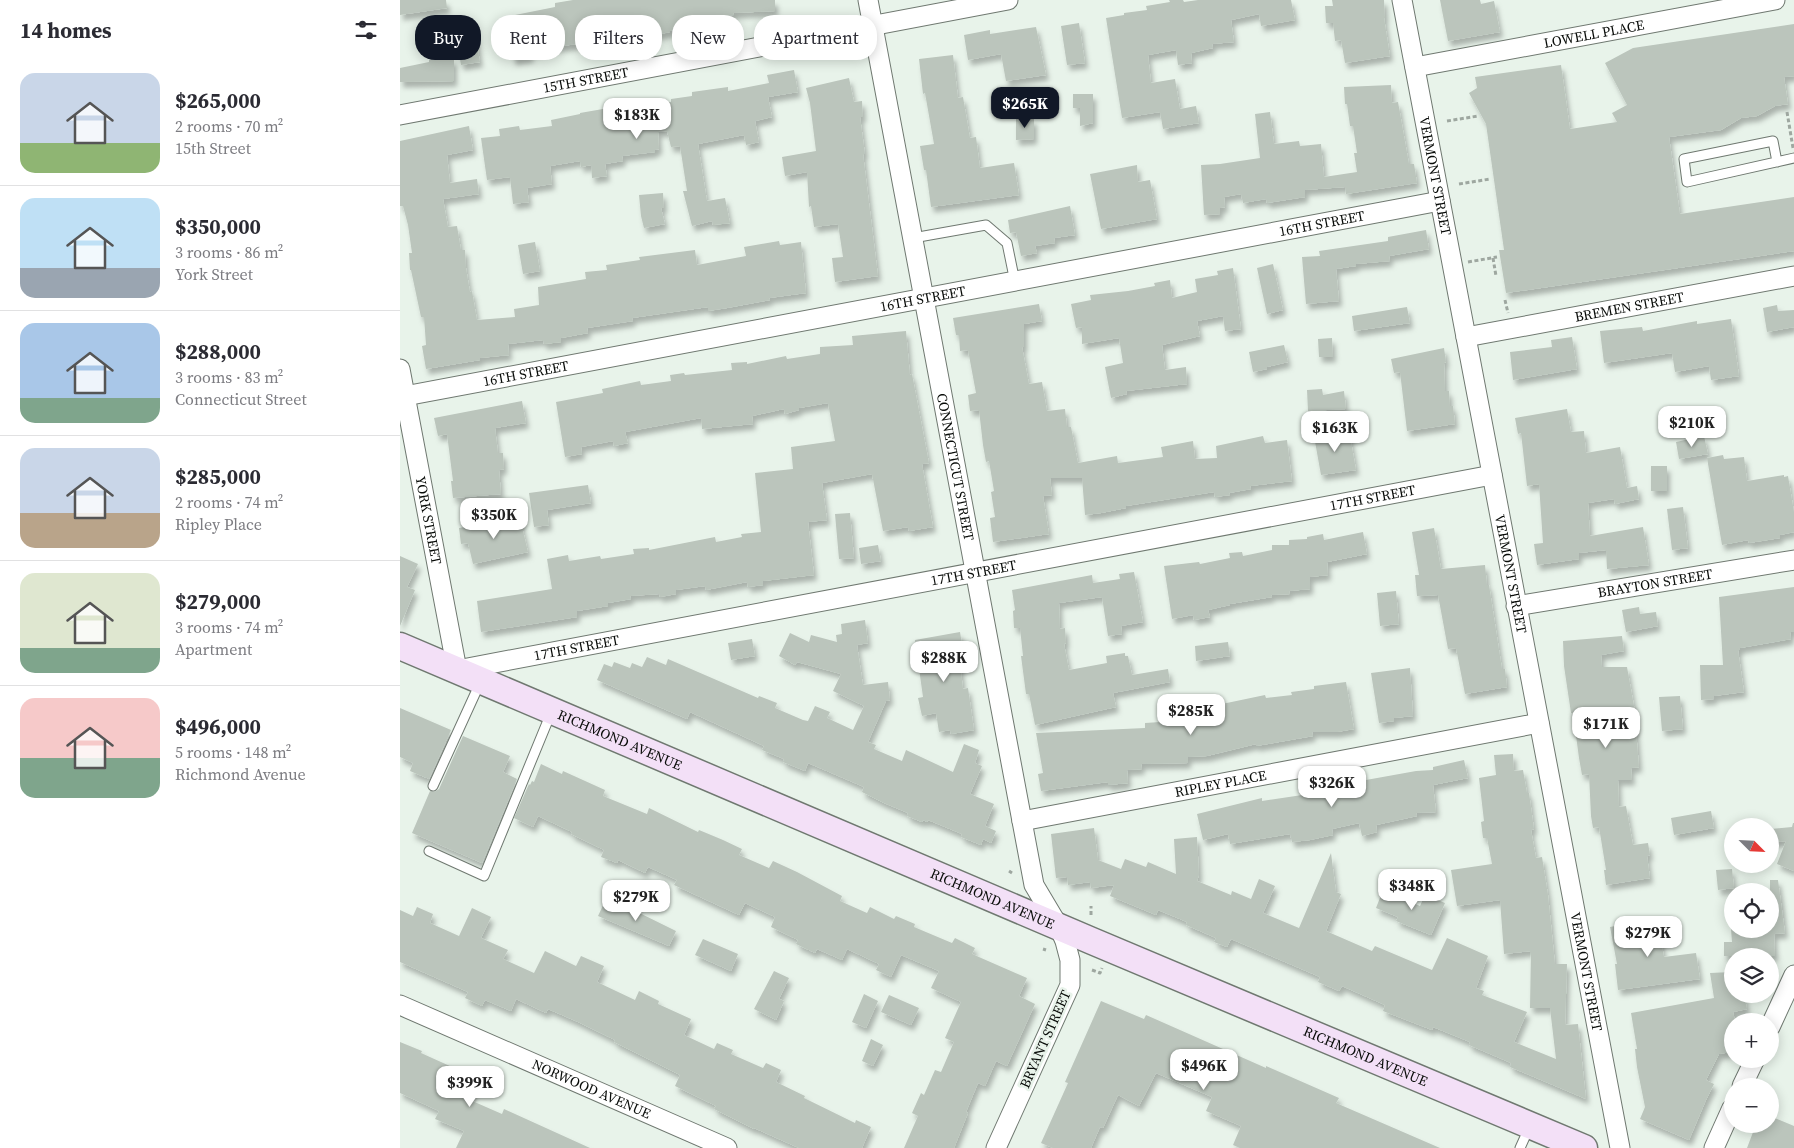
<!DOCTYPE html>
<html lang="en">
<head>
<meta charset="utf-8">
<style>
	:root { --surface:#fff; --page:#f7f7f7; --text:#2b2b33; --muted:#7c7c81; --line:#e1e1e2; --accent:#111827 }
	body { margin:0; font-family:"Source Serif 4",serif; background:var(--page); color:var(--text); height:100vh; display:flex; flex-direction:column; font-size:19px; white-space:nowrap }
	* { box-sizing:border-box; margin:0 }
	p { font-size:16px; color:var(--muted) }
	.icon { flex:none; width:28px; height:28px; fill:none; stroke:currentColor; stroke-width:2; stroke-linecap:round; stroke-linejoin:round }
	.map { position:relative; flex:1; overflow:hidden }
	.drawer { display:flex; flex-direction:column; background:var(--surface); width:400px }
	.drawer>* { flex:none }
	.top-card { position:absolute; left:15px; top:15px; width:475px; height:45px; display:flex; gap:10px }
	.needle { width:32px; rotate:114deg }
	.buttons { position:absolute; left:1324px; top:818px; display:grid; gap:10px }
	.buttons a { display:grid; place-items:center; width:55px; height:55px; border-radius:50%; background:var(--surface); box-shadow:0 2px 12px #0003; font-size:25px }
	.price { position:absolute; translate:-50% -42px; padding:0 11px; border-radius:10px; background:#fff; color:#222; font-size:16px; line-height:32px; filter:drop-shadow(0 1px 2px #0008) }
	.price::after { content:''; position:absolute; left:50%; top:30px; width:15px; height:11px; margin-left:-8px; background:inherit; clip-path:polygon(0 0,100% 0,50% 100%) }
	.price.selected { background:var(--accent); color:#fff }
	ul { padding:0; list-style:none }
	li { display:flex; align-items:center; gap:15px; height:125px; padding:0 20px }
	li+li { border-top:1px solid var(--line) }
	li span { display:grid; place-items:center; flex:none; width:140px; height:100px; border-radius:15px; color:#555 }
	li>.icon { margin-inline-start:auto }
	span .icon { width:60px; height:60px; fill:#fffc; stroke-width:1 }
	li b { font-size:21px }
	h2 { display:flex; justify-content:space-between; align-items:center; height:60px; padding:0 20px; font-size:21px }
	.pill { padding:0 18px; border-radius:20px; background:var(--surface); box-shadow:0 2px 12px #0003; font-size:18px; line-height:45px }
	.pill.selected { background:var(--accent); color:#fff }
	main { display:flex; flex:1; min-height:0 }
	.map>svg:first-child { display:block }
	.building { fill:#bbc5bc; filter:url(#shadow) }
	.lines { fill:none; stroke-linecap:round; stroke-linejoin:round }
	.lane-casing { stroke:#6f7870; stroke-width:11 }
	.street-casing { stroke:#6f7870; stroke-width:21 }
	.secondary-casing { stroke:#6f7870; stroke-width:29 }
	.path { stroke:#9ea7a0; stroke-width:3; stroke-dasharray:4 2.5; stroke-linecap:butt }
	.lane { stroke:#fff; stroke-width:9 }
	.street { stroke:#fff; stroke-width:19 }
	.secondary { stroke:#f3e0f7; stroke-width:26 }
	.labels { text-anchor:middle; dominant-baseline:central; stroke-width:5; stroke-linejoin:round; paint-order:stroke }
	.street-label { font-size:14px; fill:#090c09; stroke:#e8f3ea }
</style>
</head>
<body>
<main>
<section class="drawer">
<h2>14 homes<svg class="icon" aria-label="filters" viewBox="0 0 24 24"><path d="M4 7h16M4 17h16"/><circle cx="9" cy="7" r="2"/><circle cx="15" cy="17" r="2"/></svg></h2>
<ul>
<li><span style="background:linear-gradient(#c9d6e8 70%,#8fb573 0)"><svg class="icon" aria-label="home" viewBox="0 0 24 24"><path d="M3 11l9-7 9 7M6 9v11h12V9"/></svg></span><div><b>$265,000</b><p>2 rooms · 70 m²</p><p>15th Street</p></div></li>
<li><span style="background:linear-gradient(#bfe0f5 70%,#9aa5b1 0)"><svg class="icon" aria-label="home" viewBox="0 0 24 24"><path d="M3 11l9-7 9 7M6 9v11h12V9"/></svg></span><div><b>$350,000</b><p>3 rooms · 86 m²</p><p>York Street</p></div></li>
<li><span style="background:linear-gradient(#a9c7e8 75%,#7fa58c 0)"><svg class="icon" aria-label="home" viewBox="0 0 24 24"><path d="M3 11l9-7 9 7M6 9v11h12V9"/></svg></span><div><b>$288,000</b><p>3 rooms · 83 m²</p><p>Connecticut Street</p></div></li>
<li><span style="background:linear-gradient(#c9d6e8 65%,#b9a48a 0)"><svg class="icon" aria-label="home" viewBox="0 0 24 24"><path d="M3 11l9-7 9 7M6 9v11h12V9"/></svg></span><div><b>$285,000</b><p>2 rooms · 74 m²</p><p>Ripley Place</p></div></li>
<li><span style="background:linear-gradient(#dfe7d0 75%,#7fa58c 0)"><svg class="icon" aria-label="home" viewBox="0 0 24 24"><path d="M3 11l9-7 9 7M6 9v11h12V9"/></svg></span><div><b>$279,000</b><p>3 rooms · 74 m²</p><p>Apartment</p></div></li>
<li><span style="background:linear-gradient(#f6c9c9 60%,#7fa58c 0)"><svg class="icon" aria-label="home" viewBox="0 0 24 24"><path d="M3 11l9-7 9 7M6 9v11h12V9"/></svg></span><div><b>$496,000</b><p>5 rooms · 148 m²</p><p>Richmond Avenue</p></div></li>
</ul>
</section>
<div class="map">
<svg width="1394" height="1148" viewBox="0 0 1394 1148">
	<defs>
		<filter id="shadow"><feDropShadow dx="3" dy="5.5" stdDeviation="2.5" flood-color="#0004"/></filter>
	</defs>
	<rect width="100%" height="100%" fill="#e8f3ea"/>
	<path class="building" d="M0,0H46L47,8L0,15Z
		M173,0H375V11L333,13L334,15L312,16L313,23L292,26L293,27L270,31V32L251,36L250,31L201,40L202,45L186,48L185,43L154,47L130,52L131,57L113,60L105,17L155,7V3Z
		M769,0H783L784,2L798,0H891L895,20L861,26L859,14L831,20L834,42L812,44L813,48L791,53L792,63L778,65L776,50L748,55L751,83L775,79L780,109L796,106L799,123L763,129L760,112L722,118L706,18L724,15V13L747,10L746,6L770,2Z
		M932,0H984L985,18H984L990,56L945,63L941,40L935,41L933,23H926L925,6H933Z
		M1040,0H1080L1081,4L1094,1L1100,32L1048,41Z
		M73,22L80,62L61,65L56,35H61L59,24Z
		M679,23L685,63L667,65L661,26Z
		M1394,24V76L1384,77L1388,104L1375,106L1357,116L1341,118L1321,130L1269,137L1280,214L1394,197V251L1106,293L1099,250H1104L1086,124L1069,93L1077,88L1075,77L1161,65L1170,129L1217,122L1212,113L1227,105L1205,63L1233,48Z
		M636,27L646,75L606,81L601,54L568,60L564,35L590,30V34Z
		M553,55L558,98L563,97L570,138L576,137L580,168L614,163L619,195L531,207L526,170H524L520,146L534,144L525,93L523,94L519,59Z
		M54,59V81L0,82V68L29,62V60Z
		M394,70L398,92L368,97L372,117L355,121L359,142L346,145L344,135L298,144L307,201L325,198L330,223L313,225L312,221L292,226L283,191H287L280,146L271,147L267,131L258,132L259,149L255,150V152L222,156L223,161L205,164L207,176L192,178L191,165L181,167L180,161L150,166L152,184L127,188L129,202L113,204L110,177L87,180L81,138L100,136L99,129L119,126L120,130L152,126L151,120L180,114V113L220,106V110L271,102V99L292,96V92L328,87V91L369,83L367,75Z
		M449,78L454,102L462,101L463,117H460L465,154H463L478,276L435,282L432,258L443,257L438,224L414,227L411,206L409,207L407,172L385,176L382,157L416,151L410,103L406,88Z
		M991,85L992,103L998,102L1009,164H1014L1017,183L946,194L945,187L905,190V197L867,203L866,199L843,203L841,194L824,197L825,207L820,208V214L804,215L801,165L820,164L860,158L855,114L870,112L874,144L899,141L900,146L921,144L924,177L957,172L954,153H957L953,126H950L947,104H945L944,87Z
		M673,94H693V123L680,126V108H673Z
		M616,119H634V139L616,140Z
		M69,126L73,150L47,155L50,183L77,179L79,194L43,199L48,227L57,226L61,250H65L66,268L70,292L72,291L77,320L115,317L114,309L139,305L138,287L186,279L185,272L207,270L206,265L240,260L239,257L295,250L297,265L346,256L344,247L379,241L380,245L401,242L406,293L369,298L370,300L327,308L308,311V307L232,318L233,321L187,328L188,333L161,338V342L144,344L143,340L108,344L109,355L80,358V360L26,369L22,346L26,345L24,317H21L11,270H10L9,253H12L8,225L3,206H0V141Z
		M737,165L738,182L750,180L757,219L701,229L690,174Z
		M263,193L264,208H261L265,224L244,228L241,216L239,195Z
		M670,206L675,235L654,238L655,243L635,246L637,253L621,256L616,232L610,233L608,220Z
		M1026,230L1029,249L989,256L990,261L956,264V266L936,269L939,301L906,304L902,257L920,256L919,251L988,241V237Z
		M135,242L140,271L123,274L118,245Z
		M873,264L883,310L867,314L857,268Z
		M833,268L841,329L825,331L823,316L797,321L800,336L762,345L765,370L786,367L787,384L726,391L727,394L711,398L705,367L723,363L719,338L682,344V327L676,328L671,304L691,300L690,295L728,291L755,286L754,283L770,280L772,298L797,292L795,279L818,275L817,271Z
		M639,304L642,321L624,324V347H622L629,384L642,382L647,411L665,409L667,427H671L678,463L717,456L718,463L763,457L761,447L793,441L795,459L817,458L816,446L863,436L865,443L887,440L892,481L850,486L851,489L829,493L830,495L815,497L814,492L726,506V508L701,513L685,515L682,478H650L652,495L643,496L649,534L593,542L590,518L595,517L591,492L594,491L589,461L586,462L583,445L579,410L570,411L568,395L576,393L568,350L560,351L559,335H556L553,318Z
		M1377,305L1378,311L1394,310V327L1367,332L1363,308Z
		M1007,307L1010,323L954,331L952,316Z
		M1331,319L1339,376L1311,380L1309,366L1275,372L1272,353L1204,363L1200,331L1242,327L1243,331L1297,321V324Z
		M506,331L510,375L512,374L529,463L522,464L533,527L509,531L508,527L483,531L472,474L422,483L427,520L408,522L414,575L363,581V585L348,587L347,582L306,590L305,586L276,590V594L260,597L259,594L230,596L231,599L208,603V606L177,611V617L81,632L77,601L152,589L147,559L168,555L169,561L200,556L201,559L234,554L233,549L249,548V550L315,537L316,542L342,537L341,534L361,532L355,473L393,469L391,447L435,441L428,403L399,408V410L385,414L384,409L352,416L353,424L302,429L301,418L225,432L228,443L214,446L213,441L181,447L182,454L165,457L156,402L203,393L202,389L240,381L241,385L271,381L270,375L284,373L285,375L332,370L331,363L347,362V364L386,356L387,359L420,354V347L453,345L452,336Z
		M1172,337L1177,369L1113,380L1110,352L1152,347L1151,340Z
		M932,338L933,357H919L918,339Z
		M884,345L888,362L867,367V369L853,372L849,352Z
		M1044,348L1046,362L1044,363L1045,391H1049L1050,406H1053L1055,424L1007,431L1000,372L994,373L991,359Z
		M922,389L923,395L944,391L946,409L908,411L907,390Z
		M122,401L126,423L95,428L98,453H103L104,469L99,470L101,494L53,498L51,481H53L47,434L38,436L34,418Z
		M1167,409L1171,432L1184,431L1186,453L1220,447L1227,488L1237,486L1239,499L1215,504L1214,499L1188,503L1190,536L1243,527L1249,565L1207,569L1206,550L1179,553V559L1137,565L1134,544L1143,543L1139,484L1127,486L1121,433L1118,434L1115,418Z
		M949,430L956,470L921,475L914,436Z
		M1304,436L1308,454L1279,459L1276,442Z
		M1323,455L1324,459L1344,457L1347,481L1384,475V477L1388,476L1394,512V532L1380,535V538L1349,543L1348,540L1322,545L1307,458Z
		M1251,466H1267V491H1251Z
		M188,485L191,503L147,510L149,525L134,527L129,493Z
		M1283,507L1288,548L1272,550L1267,509Z
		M450,513L454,558L439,559L435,514Z
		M120,518L128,552L73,564L68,543L61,544L59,528Z
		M1034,528L1041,569L1085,565L1087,585H1089L1102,669H1105L1107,687L1065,694L1056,648L1048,649L1038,595L1017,596L1015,575H1019L1012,532Z
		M963,532L967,554L927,562L928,575L910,577V589L889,591L890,594L871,595L872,597L830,604V605L808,610L810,617L794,620L793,615L772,619L764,566L799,562L800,564L830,558L829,553L842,552L843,556L872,550V545H889V540L907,539V537L923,534L924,540Z
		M478,545L481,561L461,564L459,548Z
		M0,556L18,564L7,587L15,590L0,626Z
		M734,572L743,622L721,626L722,634L708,636L702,597L659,603L660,629L665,628L666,643L664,644L669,670L707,663L706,656L725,653V656H728L732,675L768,669L770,682L713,693L716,707L635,725L629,694H626L621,656H623L620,628H614L613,611L615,610L612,590L692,575L693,583L720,579L719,574Z
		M1394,587V632H1390L1391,639L1340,648V650H1338L1344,692L1314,696V699L1301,700L1300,665H1323L1319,597Z
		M996,591L999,624L980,626L977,593Z
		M1239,607L1240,614L1256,612L1258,626L1226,632L1222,610Z
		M465,620L468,643L457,645L463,685L488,682L490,700L486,701L468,742L476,745L474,749L502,761L506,750L553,772L564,744L579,750L575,763L582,766L570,794L594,804L585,826L596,831L591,843L583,839L581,845L561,837L562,834L528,820L527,822L523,820L522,822L507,816L508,813L484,803L462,792L464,787L408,763L405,771L383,762L384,759L362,750L364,746L290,712L287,719L197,680L204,664L212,667L214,662L230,668L232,663L242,667L247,657L266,665L268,659L358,698L359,696L377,703L375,708L403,720L408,721L415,706L430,712L427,718L453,730L464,706L433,691L441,674L397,662L395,665L379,656L390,633L409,642L411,635L437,642L436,635L442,634L441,624Z
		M560,632L565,662L560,663L563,689L568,688L574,730L551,734L550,730L539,732L536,713L522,716L518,698L523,697L515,640Z
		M1222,636L1224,651L1201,655L1202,667H1227L1234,706L1239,767L1231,768L1232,780H1218L1219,807L1226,806L1233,845L1248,843L1250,855L1247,856L1250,878L1206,885L1204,870H1206L1199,827L1193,828L1191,816L1189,774L1182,775L1179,758L1173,713H1171L1164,666L1163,641Z
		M352,639L355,656L331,660L328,643Z
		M828,642L830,656L796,661L795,646Z
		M1010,668L1013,716L994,718V721L979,723L971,673Z
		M946,682L954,729L937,732H912L913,736L856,746V744L807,756L788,757V763L741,764L742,769L727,770L728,783L708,785V782L641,791L638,774L643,773L636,733L745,728V723L791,720L790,707H809V701L821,699L822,704L865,695L866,698L892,695L891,692L914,689V686Z
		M1280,696L1283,729L1262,731L1259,697Z
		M0,708L51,730L29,779L10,771L13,763L0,757Z
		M63,736L110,756L103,772L117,779L82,863L12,833L30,791L34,792L39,789Z
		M1113,754L1114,771L1123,770L1127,793H1129L1134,829L1131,830L1136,858L1142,857L1148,895L1155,964H1167L1165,1025L1178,1024L1186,1099L1110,1067L1111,1063L1069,1045L1070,1042L1033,1027L1032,1030L983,1011L985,1005L942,986L939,991L918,982L920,977L831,939L827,947L814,942L816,938L786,925L787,922L758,910L756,915L710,896L714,885L691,888L690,882L668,885L667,877L656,878L651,834L694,828L698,860L721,869L725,859L746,867L748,862L776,874L774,839L797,837L799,875L797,881L831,895L832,891L851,899L859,879L875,886L863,913L899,928L931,853L936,892L941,894L926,931L972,951L975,946L1032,970L1047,938L1088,956L1076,988L1084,991L1082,995L1127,1012L1114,1042L1156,1059L1150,1008H1130L1131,951L1104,954L1100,900L1057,906L1051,870L1092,864L1087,838H1083L1081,822L1084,821L1079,778L1096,775L1094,755Z
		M1064,760L1068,778L1033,785L1036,812L1016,813L1017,816L976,825L977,832L962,836L959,823L932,829L933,835L910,840L892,842L890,834L830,844L828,834L803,840L797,814L862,798V801L909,794L908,787L924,784L925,790L951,784L950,781L966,777V780L1016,771L1033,770V767Z
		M141,764L162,774L163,771L205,790L203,796L247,814L249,808L298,832L299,830L323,840L342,849L339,855L369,868L373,861L397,872L442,896L440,901L467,913L470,907L494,919L496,916L515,924L514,927L552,943L555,938L575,948L572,954L627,978L619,996L635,1004L607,1066L596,1061L585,1086L578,1083L566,1112L568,1113L554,1148H504L518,1116L512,1113L521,1093L524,1095L535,1070L541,1072L554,1042L545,1038L561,1002L531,988L539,971L501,955L491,977L476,970L479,964L447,949L442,960L417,949L415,953L396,944L398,940L371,927L375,917L345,903L339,915L274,885L277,880L248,867L245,873L218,860L217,863L201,857L204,850L171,834L172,832L138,816L133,827L114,818L129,784L130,785L132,781L134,782Z
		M1311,811L1314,828L1274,835L1271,818Z
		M1393,823H1394V871L1377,864L1386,841L1372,842L1371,829L1392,827Z
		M1332,869L1334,888L1318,890L1316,870Z
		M1370,880H1378L1385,933L1374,934L1375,956H1324V942H1332L1331,929H1370Z
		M983,890L1020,906L1025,895L1045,903L1031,935L996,921L998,917L976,908Z
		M207,897L276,931L269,946L198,916Z
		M17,907L33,914L30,923L59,936L72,908L91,917L81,938L108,950L103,959L134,973L145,951L176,966L181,956L204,966L197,982L235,1000L239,991L259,1001L258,1004L291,1019L284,1035L314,1049L317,1043L333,1050L331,1054L363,1068L366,1063L381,1070L376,1082L405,1096L404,1098L455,1123L456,1120L471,1127L462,1148H399L354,1128V1129L314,1109L316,1106L275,1086L280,1075L214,1042L215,1040L178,1022L148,1009L146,1013L116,999L111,1011L85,1000L82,1006L65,998L68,992L0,962V910L13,916Z
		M1257,918L1264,957L1296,953L1300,979L1218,990L1215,964H1217L1210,927Z
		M303,939L338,954L331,971L295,955Z
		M374,971L389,978L379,999L384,1001L376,1020L354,1009Z
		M1332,972V994H1344L1347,1009L1333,1012L1335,1021H1332V1031L1328,1032L1331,1052L1319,1054L1306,1080L1314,1084L1306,1100L1289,1140L1240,1119L1245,1107L1237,1067L1235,1049H1237L1231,1013L1314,998L1310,973Z
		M464,994L478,1001L466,1028L452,1022Z
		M489,995L519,1008L511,1025L481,1012Z
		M701,1001L744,1019L746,1015L866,1068V1066L939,1098L936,1103L1040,1148H840L833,1145L841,1126L806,1111L812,1097L756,1073L739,1106L718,1095L703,1128L700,1127L691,1148H653L641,1143L668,1083L665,1082Z
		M471,1039L483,1045L473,1066L462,1061Z
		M0,1042L22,1051L21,1053L52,1067L49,1073L76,1084L70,1100L102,1114L104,1109L190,1148H56L64,1131L35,1119L39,1111L0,1093Z
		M1370,1116L1394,1126V1148H1347L1355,1127L1360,1129L1363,1124H1370Z"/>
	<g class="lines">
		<defs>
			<path id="lane" d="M1377,162L1373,141L1284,159L1287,182L1394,158
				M513,238L586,225L607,243L615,282
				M33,786L80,683
				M29,851L84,876L151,713
				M1120,1148L1129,1128"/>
			<g id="street">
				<path id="s1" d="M468,0L634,885L659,927L665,941L670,960V985L596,1148"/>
				<path id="s2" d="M1002,0L1220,1148"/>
				<path id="s3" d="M1015,67L1375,0"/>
				<path id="s4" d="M0,115L608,0"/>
				<path id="s5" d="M1066,337L1394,276"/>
				<path id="s6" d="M0,369L57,670L1092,475"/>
				<path id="s7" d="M0,397L1040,201"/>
				<path id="s8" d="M1116,606L1394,560"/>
				<path id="s9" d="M622,821L1139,723"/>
				<path id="s10" d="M0,1005L327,1148"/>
				<path d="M1370,1027L1394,975"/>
				<path d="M1342,1086L1355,1059"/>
				<path d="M1314,1148L1332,1108"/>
			</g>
			<g id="secondary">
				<path id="s11" d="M0,646L692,941L1184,1148"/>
			</g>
		</defs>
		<use href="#lane" class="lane-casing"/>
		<use href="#street" class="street-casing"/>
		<use href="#secondary" class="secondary-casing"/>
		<path class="path" d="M1387,112L1393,148
			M1047,121L1078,116
			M1059,184L1090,179
			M1093,258L1096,276
			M1068,262L1097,257
			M1105,300L1108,313
			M609,871L612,873
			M691,915V906
			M643,949L646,950
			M692,970L700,973L702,968"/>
		<use href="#lane" class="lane"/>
		<use href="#street" class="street"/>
		<use href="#secondary" class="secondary"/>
	</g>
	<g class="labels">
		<g class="street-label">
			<text stroke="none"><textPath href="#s3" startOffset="182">LOWELL PLACE</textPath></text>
			<text stroke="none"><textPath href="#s4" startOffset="189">15TH STREET</textPath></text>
			<text stroke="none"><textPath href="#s2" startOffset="179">VERMONT STREET</textPath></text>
			<text stroke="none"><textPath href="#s7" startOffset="938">16TH STREET</textPath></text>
			<text stroke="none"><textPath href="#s7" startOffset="532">16TH STREET</textPath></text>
			<text stroke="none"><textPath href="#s5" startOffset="166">BREMEN STREET</textPath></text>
			<text stroke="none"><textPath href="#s7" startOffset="128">16TH STREET</textPath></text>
			<text stroke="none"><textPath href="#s1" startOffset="475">CONNECTICUT STREET</textPath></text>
			<text stroke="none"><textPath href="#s6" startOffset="1238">17TH STREET</textPath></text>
			<text stroke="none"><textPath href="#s6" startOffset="154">YORK STREET</textPath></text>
			<text stroke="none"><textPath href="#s6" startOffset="832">17TH STREET</textPath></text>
			<text stroke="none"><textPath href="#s2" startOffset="584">VERMONT STREET</textPath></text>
			<text stroke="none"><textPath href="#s8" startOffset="141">BRAYTON STREET</textPath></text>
			<text stroke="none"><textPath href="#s6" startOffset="428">17TH STREET</textPath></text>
			<text stroke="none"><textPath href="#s11" startOffset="239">RICHMOND AVENUE</textPath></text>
			<text stroke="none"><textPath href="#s9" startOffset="202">RIPLEY PLACE</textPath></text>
			<text stroke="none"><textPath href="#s11" startOffset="644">RICHMOND AVENUE</textPath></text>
			<text stroke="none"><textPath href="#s2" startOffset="989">VERMONT STREET</textPath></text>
			<text transform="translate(645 1039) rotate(-66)">BRYANT STREET</text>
			<text stroke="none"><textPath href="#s11" startOffset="1049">RICHMOND AVENUE</textPath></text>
			<text stroke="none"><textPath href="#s10" startOffset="209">NORWOOD AVENUE</textPath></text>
		</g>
	</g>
</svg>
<div class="buttons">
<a><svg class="needle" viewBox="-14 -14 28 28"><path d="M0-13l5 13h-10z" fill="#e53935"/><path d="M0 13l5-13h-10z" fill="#7c7c81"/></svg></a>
<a><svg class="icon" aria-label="locate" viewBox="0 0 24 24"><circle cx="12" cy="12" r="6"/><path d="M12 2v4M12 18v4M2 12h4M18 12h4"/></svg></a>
<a><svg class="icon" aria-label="layers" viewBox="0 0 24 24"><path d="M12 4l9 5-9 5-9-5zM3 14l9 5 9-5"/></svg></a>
<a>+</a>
<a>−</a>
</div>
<b class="price selected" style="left:625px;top:129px">$265K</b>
<b class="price" style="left:237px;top:140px">$183K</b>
<b class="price" style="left:1292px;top:448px">$210K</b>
<b class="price" style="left:935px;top:453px">$163K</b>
<b class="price" style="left:94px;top:540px">$350K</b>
<b class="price" style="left:544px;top:683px">$288K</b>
<b class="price" style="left:791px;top:736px">$285K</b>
<b class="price" style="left:1206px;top:749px">$171K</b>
<b class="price" style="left:932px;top:808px">$326K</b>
<b class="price" style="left:1012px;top:911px">$348K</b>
<b class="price" style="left:236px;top:922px">$279K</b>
<b class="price" style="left:1248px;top:958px">$279K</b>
<b class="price" style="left:804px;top:1091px">$496K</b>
<b class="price" style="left:70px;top:1108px">$399K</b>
<div class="top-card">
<a class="pill selected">Buy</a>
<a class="pill">Rent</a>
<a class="pill">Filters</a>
<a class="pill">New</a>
<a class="pill">Apartment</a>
</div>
</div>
</main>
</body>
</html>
